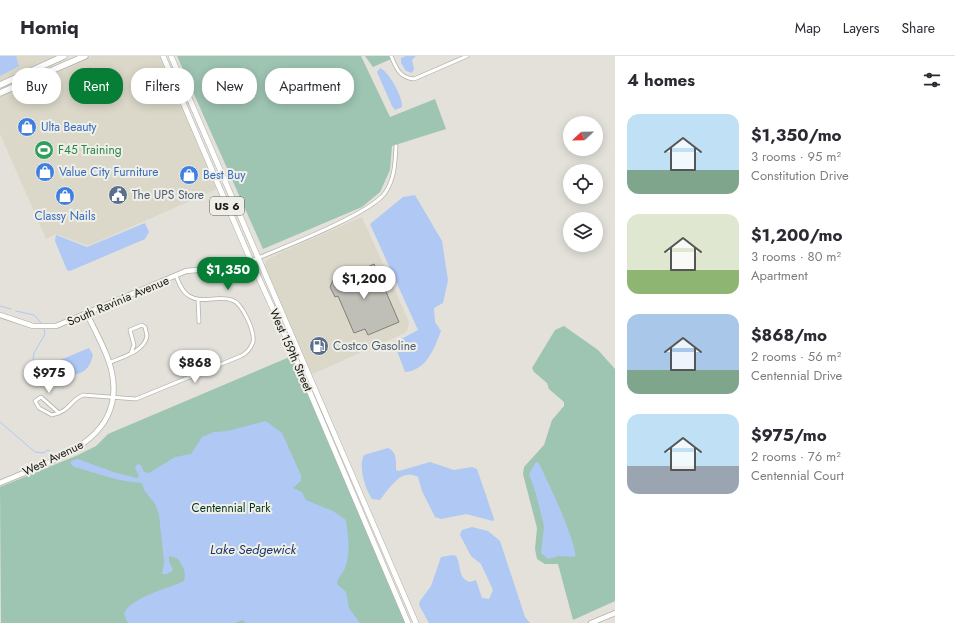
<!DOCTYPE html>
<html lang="en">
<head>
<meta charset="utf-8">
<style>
	:root { --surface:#fff; --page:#f2f2f3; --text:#2b2b33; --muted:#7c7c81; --line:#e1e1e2; --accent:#077e35 }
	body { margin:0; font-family:Jost,sans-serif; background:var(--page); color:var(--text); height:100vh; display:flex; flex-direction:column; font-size:15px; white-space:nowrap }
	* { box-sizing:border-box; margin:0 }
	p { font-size:13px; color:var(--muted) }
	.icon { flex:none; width:22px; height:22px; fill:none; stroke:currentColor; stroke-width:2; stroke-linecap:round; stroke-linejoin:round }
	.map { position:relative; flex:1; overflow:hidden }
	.sheet { display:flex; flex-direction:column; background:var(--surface); width:340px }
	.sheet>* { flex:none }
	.banner { position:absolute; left:12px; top:12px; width:380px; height:36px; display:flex; gap:8px }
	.needle { width:26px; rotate:248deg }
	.fabs { position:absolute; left:563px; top:60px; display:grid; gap:8px }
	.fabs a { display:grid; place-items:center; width:40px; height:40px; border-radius:50%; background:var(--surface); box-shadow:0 2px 10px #0003; font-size:20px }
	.price { position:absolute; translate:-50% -34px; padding:0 9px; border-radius:14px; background:#fff; color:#222; font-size:13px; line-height:26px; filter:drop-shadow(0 1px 2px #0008) }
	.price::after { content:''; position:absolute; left:50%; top:24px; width:12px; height:9px; margin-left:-6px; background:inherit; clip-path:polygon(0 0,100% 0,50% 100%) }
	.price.on { background:var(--accent); color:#fff }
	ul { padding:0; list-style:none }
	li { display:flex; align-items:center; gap:12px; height:100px; padding:0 12px }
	li span { display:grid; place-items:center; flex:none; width:112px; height:80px; border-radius:12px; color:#555 }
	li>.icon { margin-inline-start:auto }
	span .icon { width:48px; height:48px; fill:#fffc; stroke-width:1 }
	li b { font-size:17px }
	h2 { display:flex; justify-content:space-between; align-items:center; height:48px; padding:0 12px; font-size:17px }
	.chip { padding:0 14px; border-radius:16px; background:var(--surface); box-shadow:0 2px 10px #0003; font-size:14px; line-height:36px }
	.chip.on { background:var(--accent); color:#fff }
	header { display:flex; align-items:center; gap:24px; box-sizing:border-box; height:56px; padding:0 20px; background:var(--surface); border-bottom:1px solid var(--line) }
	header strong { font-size:19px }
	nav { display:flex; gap:22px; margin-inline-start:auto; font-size:14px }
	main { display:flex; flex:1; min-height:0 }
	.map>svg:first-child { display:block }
	.built { fill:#dbd8c9 }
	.green { fill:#9ec4b2 }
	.water { fill:#afc8f4 }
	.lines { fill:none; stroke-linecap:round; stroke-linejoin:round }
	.stream { stroke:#afc8f4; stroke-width:1 }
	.building { fill:#c0bfb7; stroke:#818079 }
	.street-casing { stroke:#b2b1a9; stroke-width:4.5 }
	.secondary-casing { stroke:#b2b1a9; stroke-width:6 }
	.primary-casing { stroke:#b2b1a9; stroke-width:6 }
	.highway-casing { stroke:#b2b1a9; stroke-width:7 }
	.street { stroke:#fff; stroke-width:3 }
	.secondary { stroke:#fff; stroke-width:4.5 }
	.primary { stroke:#fff; stroke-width:5 }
	.highway { stroke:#fff; stroke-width:5.5 }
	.labels { text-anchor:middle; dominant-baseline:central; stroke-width:4; stroke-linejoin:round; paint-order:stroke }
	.shield { fill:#f0efe7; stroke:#595854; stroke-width:1 }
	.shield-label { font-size:11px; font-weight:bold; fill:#181815 }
	.shop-label { font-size:12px; fill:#366cbe; stroke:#f0efe7; text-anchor:start }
	.leisure-label { font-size:12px; fill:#27864d; stroke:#f0efe7; text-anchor:start }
	.service-label { font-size:12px; fill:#4e5e75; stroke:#f0efe7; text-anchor:start }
	.street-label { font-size:12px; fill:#181815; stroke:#f0efe7 }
	.park-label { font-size:12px; fill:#023322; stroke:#f0efe7 }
	.water-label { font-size:13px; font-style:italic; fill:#1c376c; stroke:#f0efe7 }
</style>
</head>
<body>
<header>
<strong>Homiq</strong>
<nav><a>Map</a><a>Layers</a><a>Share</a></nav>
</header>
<main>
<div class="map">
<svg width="615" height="567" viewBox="0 0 615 567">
	<rect width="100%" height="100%" fill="#e3e1da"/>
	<path class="built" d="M0,0H63L0,28Z
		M92,0H161L166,16L191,70L217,133L90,189H86L56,178L46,183L0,78V40L39,25Z
		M362,161L409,266L408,273L405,277L310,319L264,209L267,204L282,196Z"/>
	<path class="green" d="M177,0H361L390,61L435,43L446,73L392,90L390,114L380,136L362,151L263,193Z
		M365,0H389L391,3L373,11Z
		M564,270L598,294L615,313V545L573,564L558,508H545L537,503L535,493L537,472L523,418L524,411L544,389L552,364L564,350V346L549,333L547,327L534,316L532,312L555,274Z
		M292,300L406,567H1L0,431L78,399L96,390L108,378Z"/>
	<path class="water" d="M0,0H16L19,10L0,20Z
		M406,0H416L412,4L414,13L412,17L406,15L401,7V2Z
		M380,12C389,16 403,41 402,51L395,54L392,50L377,16Z
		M415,139L442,185L448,224L443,247L434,252L435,266L441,275C434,293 427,314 405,316L394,287L418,274L370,168L403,141Z
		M145,167L149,176L145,183L70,215L67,214L55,185L56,179L87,191Z
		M89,292L93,299C92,302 91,307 88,311C79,323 60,319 53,307Z
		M266,365L282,377L301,419V425L293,432L302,436L306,444L333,455L346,464C348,479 351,497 345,512C343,518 337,522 337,528L346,536L349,552L360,567H245L243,564L235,567H129L126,564L124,557C133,540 168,533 184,525C187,516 182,509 177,502L169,500V506L173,513L172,515L167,518H162L164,506L159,459L155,448L144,434L142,427C119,426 97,417 74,411L71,408V405L78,403L113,416L137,422L139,420L135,412L137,408L141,409L144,416L149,417L175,401L191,398L202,381L214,376L227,375Z
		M388,392C397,396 396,405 396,414L399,415L430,406L454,414L472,411L477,413L494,463L493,465L466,458L441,463L435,461L422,435L418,421C401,411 389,433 380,444L372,443C365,433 358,410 364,399Z
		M538,406C545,418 579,492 575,501L559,500L548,503L541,497L544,470L536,438L529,418L535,407Z
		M472,471L488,475L500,485L525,561L530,567H429L419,549L420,545L431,530L441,501L452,499L456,500C462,510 457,522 470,526L476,524L482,542L489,543L493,534L481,508L471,500L460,479L462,474Z"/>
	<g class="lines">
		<path class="stream" d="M0,250L11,253
			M16,255L34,259L42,268
			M44,273L45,278L34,297L33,304L41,308L53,307
			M0,366L35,396L43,397L48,394L50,395"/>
	</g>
	<path class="building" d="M91,12L94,20L84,25L80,17Z
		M48,27L51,36L46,40L41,31Z
		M374,208L399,266L368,279L365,273L354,277L338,240L335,241L330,231L334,222L337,220V219L353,211L354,213L359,211L361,214Z"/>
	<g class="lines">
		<defs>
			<path id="street" d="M391,0C396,11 399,22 414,23L467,0
				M251,205C279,193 369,159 385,137C395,122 395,107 396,90
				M198,244L199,266
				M109,307C122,301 144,296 147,280L145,271L142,269L130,274L134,289L131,297
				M59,357L41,341L35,345L39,352L52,359C71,355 70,344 83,339L136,343L241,300C247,297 251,292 253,286C255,275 242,247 232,244C218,239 202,248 189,240C182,236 179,227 176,220"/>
			<path id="secondary" d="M0,259L33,270H56L186,215L232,211L251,205
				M0,427C49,405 126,387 112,317C108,297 96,277 87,258
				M591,567L615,557"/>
			<path id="primary" d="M163,0L251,205L294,299L408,567
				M171,0L416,567"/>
			<path id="highway" d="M0,29L64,0
				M0,37L85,0"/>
		</defs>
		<use href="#street" class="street-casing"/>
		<use href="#secondary" class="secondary-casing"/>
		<use href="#primary" class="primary-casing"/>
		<use href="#highway" class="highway-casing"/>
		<use href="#street" class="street"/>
		<use href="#secondary" class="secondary"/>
		<use href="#primary" class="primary"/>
		<use href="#highway" class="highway"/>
	</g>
	<defs>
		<symbol id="shop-disc" viewBox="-11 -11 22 22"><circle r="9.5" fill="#3f7fe0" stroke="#f0efe7"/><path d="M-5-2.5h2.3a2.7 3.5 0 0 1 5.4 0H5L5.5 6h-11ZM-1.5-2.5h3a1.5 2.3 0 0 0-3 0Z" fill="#fff"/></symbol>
		<symbol id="stadium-disc" viewBox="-11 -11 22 22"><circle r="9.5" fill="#2e9e5b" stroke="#f0efe7"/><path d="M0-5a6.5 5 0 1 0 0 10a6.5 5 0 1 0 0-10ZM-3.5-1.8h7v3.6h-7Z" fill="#fff"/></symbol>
		<symbol id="civic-disc" viewBox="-11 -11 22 22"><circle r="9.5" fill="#5c6f8a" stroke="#f0efe7"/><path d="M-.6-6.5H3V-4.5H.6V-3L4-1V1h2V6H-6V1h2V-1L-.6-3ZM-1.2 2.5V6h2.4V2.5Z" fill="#fff"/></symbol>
		<symbol id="fuel-disc" viewBox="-11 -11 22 22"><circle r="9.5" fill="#5c6f8a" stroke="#f0efe7"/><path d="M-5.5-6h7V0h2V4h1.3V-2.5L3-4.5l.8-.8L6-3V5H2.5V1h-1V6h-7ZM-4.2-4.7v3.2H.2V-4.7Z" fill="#fff"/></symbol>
	</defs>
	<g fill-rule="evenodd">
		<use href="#shop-disc" x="16" y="60" width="22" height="22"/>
		<use href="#stadium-disc" x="33" y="83" width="22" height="22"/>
		<use href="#shop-disc" x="34" y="105" width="22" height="22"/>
		<use href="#shop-disc" x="178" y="108" width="22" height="22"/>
		<use href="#civic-disc" x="107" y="128" width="22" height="22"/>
		<use href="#shop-disc" x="54" y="129" width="22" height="22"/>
		<use href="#fuel-disc" x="308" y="279" width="22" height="22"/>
	</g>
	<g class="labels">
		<rect class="shield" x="210" y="141" width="34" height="18" rx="3"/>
		<g class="shield-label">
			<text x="227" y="150">US 6</text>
		</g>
		<g class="shop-label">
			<text x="41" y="71">Ulta Beauty</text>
			<text x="59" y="116">Value City Furniture</text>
			<text x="203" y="119">Best Buy</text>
			<text x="65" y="160" text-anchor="middle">Classy Nails</text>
		</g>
		<g class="leisure-label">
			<text x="58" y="94">F45 Training</text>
		</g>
		<g class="service-label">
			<text x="132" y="139">The UPS Store</text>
			<text x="333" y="290">Costco Gasoline</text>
		</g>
		<g class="street-label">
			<text transform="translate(118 245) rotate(-23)">South Ravinia Avenue</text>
			<text transform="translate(291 294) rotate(66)">West 159th Street</text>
			<text transform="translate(53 402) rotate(-26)">West Avenue</text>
		</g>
		<g class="park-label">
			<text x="231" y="452">Centennial Park</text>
		</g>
		<g class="water-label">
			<text x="253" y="493">Lake Sedgewick</text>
		</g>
	</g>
</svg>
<div class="fabs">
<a><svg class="needle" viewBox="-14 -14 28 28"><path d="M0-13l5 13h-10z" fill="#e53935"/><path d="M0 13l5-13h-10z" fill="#7c7c81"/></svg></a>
<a><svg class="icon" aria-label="locate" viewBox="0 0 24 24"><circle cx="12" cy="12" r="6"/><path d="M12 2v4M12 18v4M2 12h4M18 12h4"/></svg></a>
<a><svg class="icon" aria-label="layers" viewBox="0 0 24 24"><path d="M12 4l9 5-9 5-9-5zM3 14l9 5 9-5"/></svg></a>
</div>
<b class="price on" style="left:228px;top:235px">$1,350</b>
<b class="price" style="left:364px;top:244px">$1,200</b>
<b class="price" style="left:195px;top:328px">$868</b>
<b class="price" style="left:49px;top:338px">$975</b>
<div class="banner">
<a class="chip">Buy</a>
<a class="chip on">Rent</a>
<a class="chip">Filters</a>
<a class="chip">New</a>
<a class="chip">Apartment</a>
</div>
</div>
<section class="sheet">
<h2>4 homes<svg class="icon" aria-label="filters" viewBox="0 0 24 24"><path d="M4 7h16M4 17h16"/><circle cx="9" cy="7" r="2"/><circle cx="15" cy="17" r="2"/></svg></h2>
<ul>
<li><span style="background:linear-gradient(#bfe0f5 70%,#7fa58c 0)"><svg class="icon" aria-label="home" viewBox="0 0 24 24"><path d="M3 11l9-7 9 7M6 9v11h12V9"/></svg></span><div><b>$1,350/mo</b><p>3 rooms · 95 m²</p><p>Constitution Drive</p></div></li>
<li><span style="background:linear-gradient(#dfe7d0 70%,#8fb573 0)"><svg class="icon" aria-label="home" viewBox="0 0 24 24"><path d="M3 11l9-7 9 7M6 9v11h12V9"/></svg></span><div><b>$1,200/mo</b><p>3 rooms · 80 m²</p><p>Apartment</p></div></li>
<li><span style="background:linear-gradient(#a9c7e8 70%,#7fa58c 0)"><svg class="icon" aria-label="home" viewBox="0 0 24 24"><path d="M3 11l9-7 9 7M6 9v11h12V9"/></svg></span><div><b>$868/mo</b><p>2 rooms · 56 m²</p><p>Centennial Drive</p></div></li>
<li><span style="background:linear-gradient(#bfe0f5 65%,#9aa5b1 0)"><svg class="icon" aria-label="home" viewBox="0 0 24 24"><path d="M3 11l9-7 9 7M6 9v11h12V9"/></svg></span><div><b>$975/mo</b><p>2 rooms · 76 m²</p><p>Centennial Court</p></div></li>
</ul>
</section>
</main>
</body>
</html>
